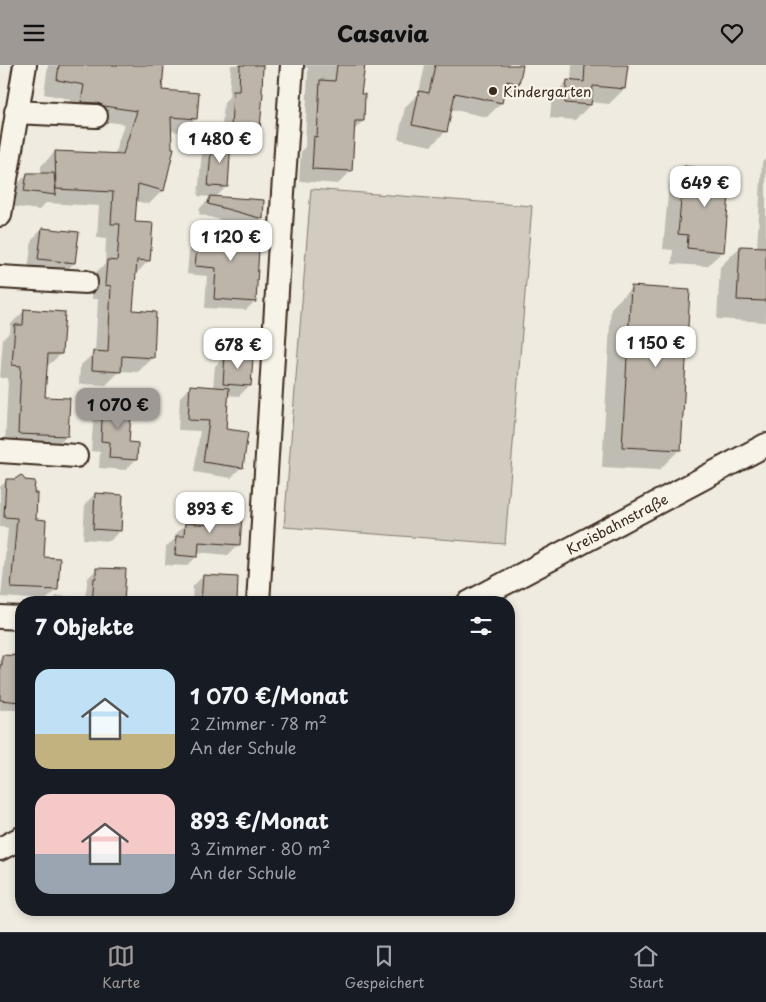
<!DOCTYPE html>
<html lang="de">
<head>
<meta charset="utf-8">
<style>
	:root { --surface:#171b24; --page:#20242c; --text:#f1f3f6; --muted:#9ea1a6; --line:#363941; --accent:#9f9995 }
	body { margin:0; font-family:"Playpen Sans",sans-serif; background:var(--page); color:var(--text); height:100vh; display:flex; flex-direction:column; font-size:19px; white-space:nowrap }
	* { box-sizing:border-box; margin:0 }
	p { font-size:16px; color:var(--muted) }
	.icon { flex:none; width:28px; height:28px; fill:none; stroke:currentColor; stroke-width:2; stroke-linecap:round; stroke-linejoin:round }
	.map { position:relative; flex:1; overflow:hidden }
	.panel { position:absolute; left:15px; top:531px; width:500px; height:320px; display:flex; flex-direction:column; background:var(--surface); border-radius:20px; box-shadow:0 2px 8px #0003 }
	.panel>* { flex:none }
	.price { position:absolute; translate:-50% -42px; padding:0 11px; border-radius:10px; background:#fff; color:#222; font-size:16px; line-height:32px; filter:drop-shadow(0 1px 2px #0008) }
	.price::after { content:''; position:absolute; left:50%; top:30px; width:15px; height:11px; margin-left:-8px; background:inherit; clip-path:polygon(0 0,100% 0,50% 100%) }
	.price.active { background:var(--accent); color:#111 }
	ul { padding:0; list-style:none }
	li { display:flex; align-items:center; gap:15px; height:125px; padding:0 20px }
	li span { display:grid; place-items:center; flex:none; width:140px; height:100px; border-radius:15px; color:#555 }
	li>.icon { margin-inline-start:auto }
	span .icon { width:60px; height:60px; fill:#fffc; stroke-width:1 }
	li b { font-size:21px }
	h2 { display:flex; justify-content:space-between; align-items:center; height:60px; padding:0 20px; font-size:21px }
	header { display:flex; justify-content:space-between; align-items:center; height:65px; padding:0 20px; background:var(--accent); color:#111; font-size:22px; font-weight:800 }
	.menu { display:flex; justify-content:space-around; align-items:center; height:70px; border-top:1px solid var(--line); background:var(--surface); font-size:14px; color:var(--muted) }
	.menu a { display:grid; justify-items:center; gap:2px }
	.menu .active { color:var(--accent) }
	.map>svg:first-child { display:block }
	.green { fill:#d1cbc0; stroke:#867a6f }
	.shadow { fill:#0003 }
	.building { fill:#bdb5aa; stroke:#3b2a1e }
	.lines { fill:none; stroke-linecap:round; stroke-linejoin:round }
	.minor-casing { stroke:#3b2a1e; stroke-width:26 }
	.minor { stroke:#f7f3e8; stroke-width:22 }
	.poi-dot { fill:#3b2a1e; stroke:#f7f3e8; stroke-width:2 }
	.labels { text-anchor:middle; dominant-baseline:central; stroke-width:4.5; stroke-linejoin:round; paint-order:stroke }
	.poi-label { font-size:14px; fill:#3b2a1e; stroke:#f7f3e8; text-anchor:start }
	.street-label { font-size:14px; fill:#3b2a1e; stroke:#f7f3e8 }
</style>
</head>
<body>
<header><svg class="icon" aria-label="menu" viewBox="0 0 24 24"><path d="M4 6h16M4 12h16M4 18h16"/></svg>Casavia<svg class="icon" aria-label="heart" viewBox="0 0 24 24"><path d="M12 20l-8-8c-3-5 5-10 8-4 3-6 11-1 8 4z"/></svg></header>
<div class="map">
<svg width="766" height="867" viewBox="0 0 766 867">
	<rect width="100%" height="100%" fill="#efebe0"/>
	<filter id="ink" filterUnits="userSpaceOnUse"><feTurbulence type="fractalNoise" baseFrequency=".02" numOctaves="2"/><feDisplacementMap in="SourceGraphic" scale="10" xChannelSelector="R" yChannelSelector="G"/><feConvolveMatrix kernelMatrix="1 2 1 2 8 2 1 2 1" color-interpolation-filters="sRGB"/></filter>
	<g filter="url(#ink)">
		<path class="green" d="M311,124L532,141L505,479L284,462Z"/>
		<path class="shadow" d="M48,0H148L160,26L196,53L182,67L170,66L163,125L149,139L135,136L134,158L149,195L135,210L132,246L152,293L138,307L120,306L106,320L79,319L80,301L95,287L98,234H92L93,210L105,199L106,173L97,172L99,141L46,138L39,145L9,141L12,125L27,109H41V101L55,87L114,90L124,59L67,51L70,34L44,29Z
			M231,0H262L259,63L249,73H221L224,37L229,32Z
			M305,0H364L360,30L363,56L354,65L351,106L338,119L299,116L301,86L305,82L308,3L305,2Z
			M425,0H522L518,18L504,32H502L501,38L487,52L450,44L446,66L431,81L398,74L405,42L419,28Z
			M572,0H626L624,24L609,39L590,37V40L575,55L550,53L552,32L567,16L571,17Z
			M213,76L226,122L215,133L262,154L252,164L199,149L200,143L211,132L198,131L202,86Z
			M766,94V257L717,254L720,202L740,182L757,183L762,97Z
			M684,103L723,186L707,201L672,199L673,185L663,184L669,118Z
			M42,164L74,198L64,208L28,204L32,175Z
			M229,164L255,236L246,245L205,243L207,211L187,209L190,175L200,166L224,169Z
			M631,223L679,385L659,405L602,402L611,243Z
			M24,246L61,289L46,302L44,333L67,371L53,384L5,382L8,313H0L3,274L10,267L11,259Z
			M225,291L249,321L239,331L227,330L225,365L241,402L231,413L194,407L200,366L178,365L180,332L191,321L213,323L215,301Z
			M104,336L136,394L126,405L99,403L100,387L91,386L94,347Z
			M7,415L34,455L43,493L56,525L46,535L1,532L8,463L0,462V422Z
			M95,429L120,465L110,476L83,474L85,439Z
			M214,450L239,479L228,490L197,487V491L187,501L165,500L166,482L175,474V470L186,459L203,460Z
			M97,504L123,538H50L57,531L85,532L88,513Z
			M203,511L236,538H192L193,521Z
			M21,581V645H0V594L3,591H11Z"/>
		<path class="building" d="M59,0H164L162,25L199,28L197,54L171,52L172,83H174L164,126L138,119L135,157L153,158L150,196L137,195L133,245L156,247L154,293L122,291L121,307L92,305L93,286L108,287L111,221L105,220L107,195L117,196L120,159H111L113,127L56,124L55,86L123,89L137,46L104,41L97,38L81,37L84,20L57,15Z
			M240,0H263L262,27L263,28L260,63H231L233,26H239Z
			M337,0H365L361,29H365L364,56H355L352,106L312,104L314,71L317,72L320,15L335,16Z
			M435,0H523L519,19L507,16L502,38L455,28L447,67L412,60L419,26L429,28Z
			M585,0H628L625,24L593,21L591,40L565,38L567,15L584,17Z
			M212,75L231,76L228,122L208,121Z
			M684,101L731,106L724,187L687,183L688,170L678,169Z
			M27,108H54L56,130L24,126Z
			M210,131L264,135L263,154L208,139Z
			M42,163L79,167L75,198L38,194Z
			M228,163L260,165L256,237L214,234L216,203L195,201L199,165L228,168Z
			M740,181L766,182V236L737,235Z
			M631,221L690,225L681,385L622,382Z
			M24,244L65,247L62,289H48L45,332L70,333L68,371L18,369L21,301L12,300L15,260H23Z
			M225,289L253,292L251,321L223,319Z
			M190,320L229,323L226,364L248,367L243,403L203,397L209,356L188,355Z
			M103,335L132,337L129,377L138,378L137,395L109,393L110,377L101,376Z
			M21,410L25,415L35,416L34,428H37L36,454L46,455L44,492L60,493L58,525L11,523L17,453L4,452L6,414H15Z
			M95,428L123,430L121,466L93,464Z
			M214,448L242,451L240,480L199,477L198,492L175,490L176,471H184L185,458L213,460Z
			M96,503L126,504L124,538H92L94,513H96Z
			M203,510L238,512L237,538H201Z
			M2,590L21,591V637L0,635V600H2Z"/>
		<g class="lines">
			<defs>
				<path id="minor" d="M16,47L96,51
					M0,150L25,0
					M0,212L86,217
					M0,386L76,391
					M258,538L283,128L292,0
					M468,538L766,380
					M0,552L21,553
					M0,784L21,773"/>
			</defs>
			<use href="#minor" class="minor-casing"/>
			<use href="#minor" class="minor"/>
		</g>
	</g>
	<circle class="poi-dot" cx="493" cy="26" r="5"/>
	<g class="labels">
		<g class="poi-label">
			<text x="503" y="26">Kindergarten</text>
		</g>
		<g class="street-label">
			<text transform="translate(617 459) rotate(-28)">Kreisbahnstraße</text>
		</g>
	</g>
</svg>
<b class="price" style="left:220px;top:99px">1 480 €</b>
<b class="price" style="left:705px;top:143px">649 €</b>
<b class="price" style="left:231px;top:197px">1 120 €</b>
<b class="price" style="left:656px;top:303px">1 150 €</b>
<b class="price" style="left:238px;top:305px">678 €</b>
<b class="price active" style="left:118px;top:365px">1 070 €</b>
<b class="price" style="left:210px;top:469px">893 €</b>
<section class="panel">
<h2>7 Objekte<svg class="icon" aria-label="filters" viewBox="0 0 24 24"><path d="M4 7h16M4 17h16"/><circle cx="9" cy="7" r="2"/><circle cx="15" cy="17" r="2"/></svg></h2>
<ul>
<li><span style="background:linear-gradient(#bfe0f5 65%,#c2b280 0)"><svg class="icon" aria-label="home" viewBox="0 0 24 24"><path d="M3 11l9-7 9 7M6 9v11h12V9"/></svg></span><div><b>1 070 €/Monat</b><p>2 Zimmer · 78 m²</p><p>An der Schule</p></div></li>
<li><span style="background:linear-gradient(#f6c9c9 60%,#9aa5b1 0)"><svg class="icon" aria-label="home" viewBox="0 0 24 24"><path d="M3 11l9-7 9 7M6 9v11h12V9"/></svg></span><div><b>893 €/Monat</b><p>3 Zimmer · 80 m²</p><p>An der Schule</p></div></li>
</ul>
</section>
</div>
<nav class="menu">
<a class="active"><svg class="icon" aria-label="map" viewBox="0 0 24 24"><path d="M3 6l6-2 6 2 6-2v14l-6 2-6-2-6 2zM9 4v14M15 6v14"/></svg>Karte</a>
<a><svg class="icon" aria-label="saved" viewBox="0 0 24 24"><path d="M7 4h10v16l-5-4-5 4z"/></svg>Gespeichert</a>
<a><svg class="icon" aria-label="home" viewBox="0 0 24 24"><path d="M3 11l9-7 9 7M6 9v11h12V9"/></svg>Start</a>
</nav>
</body>
</html>
